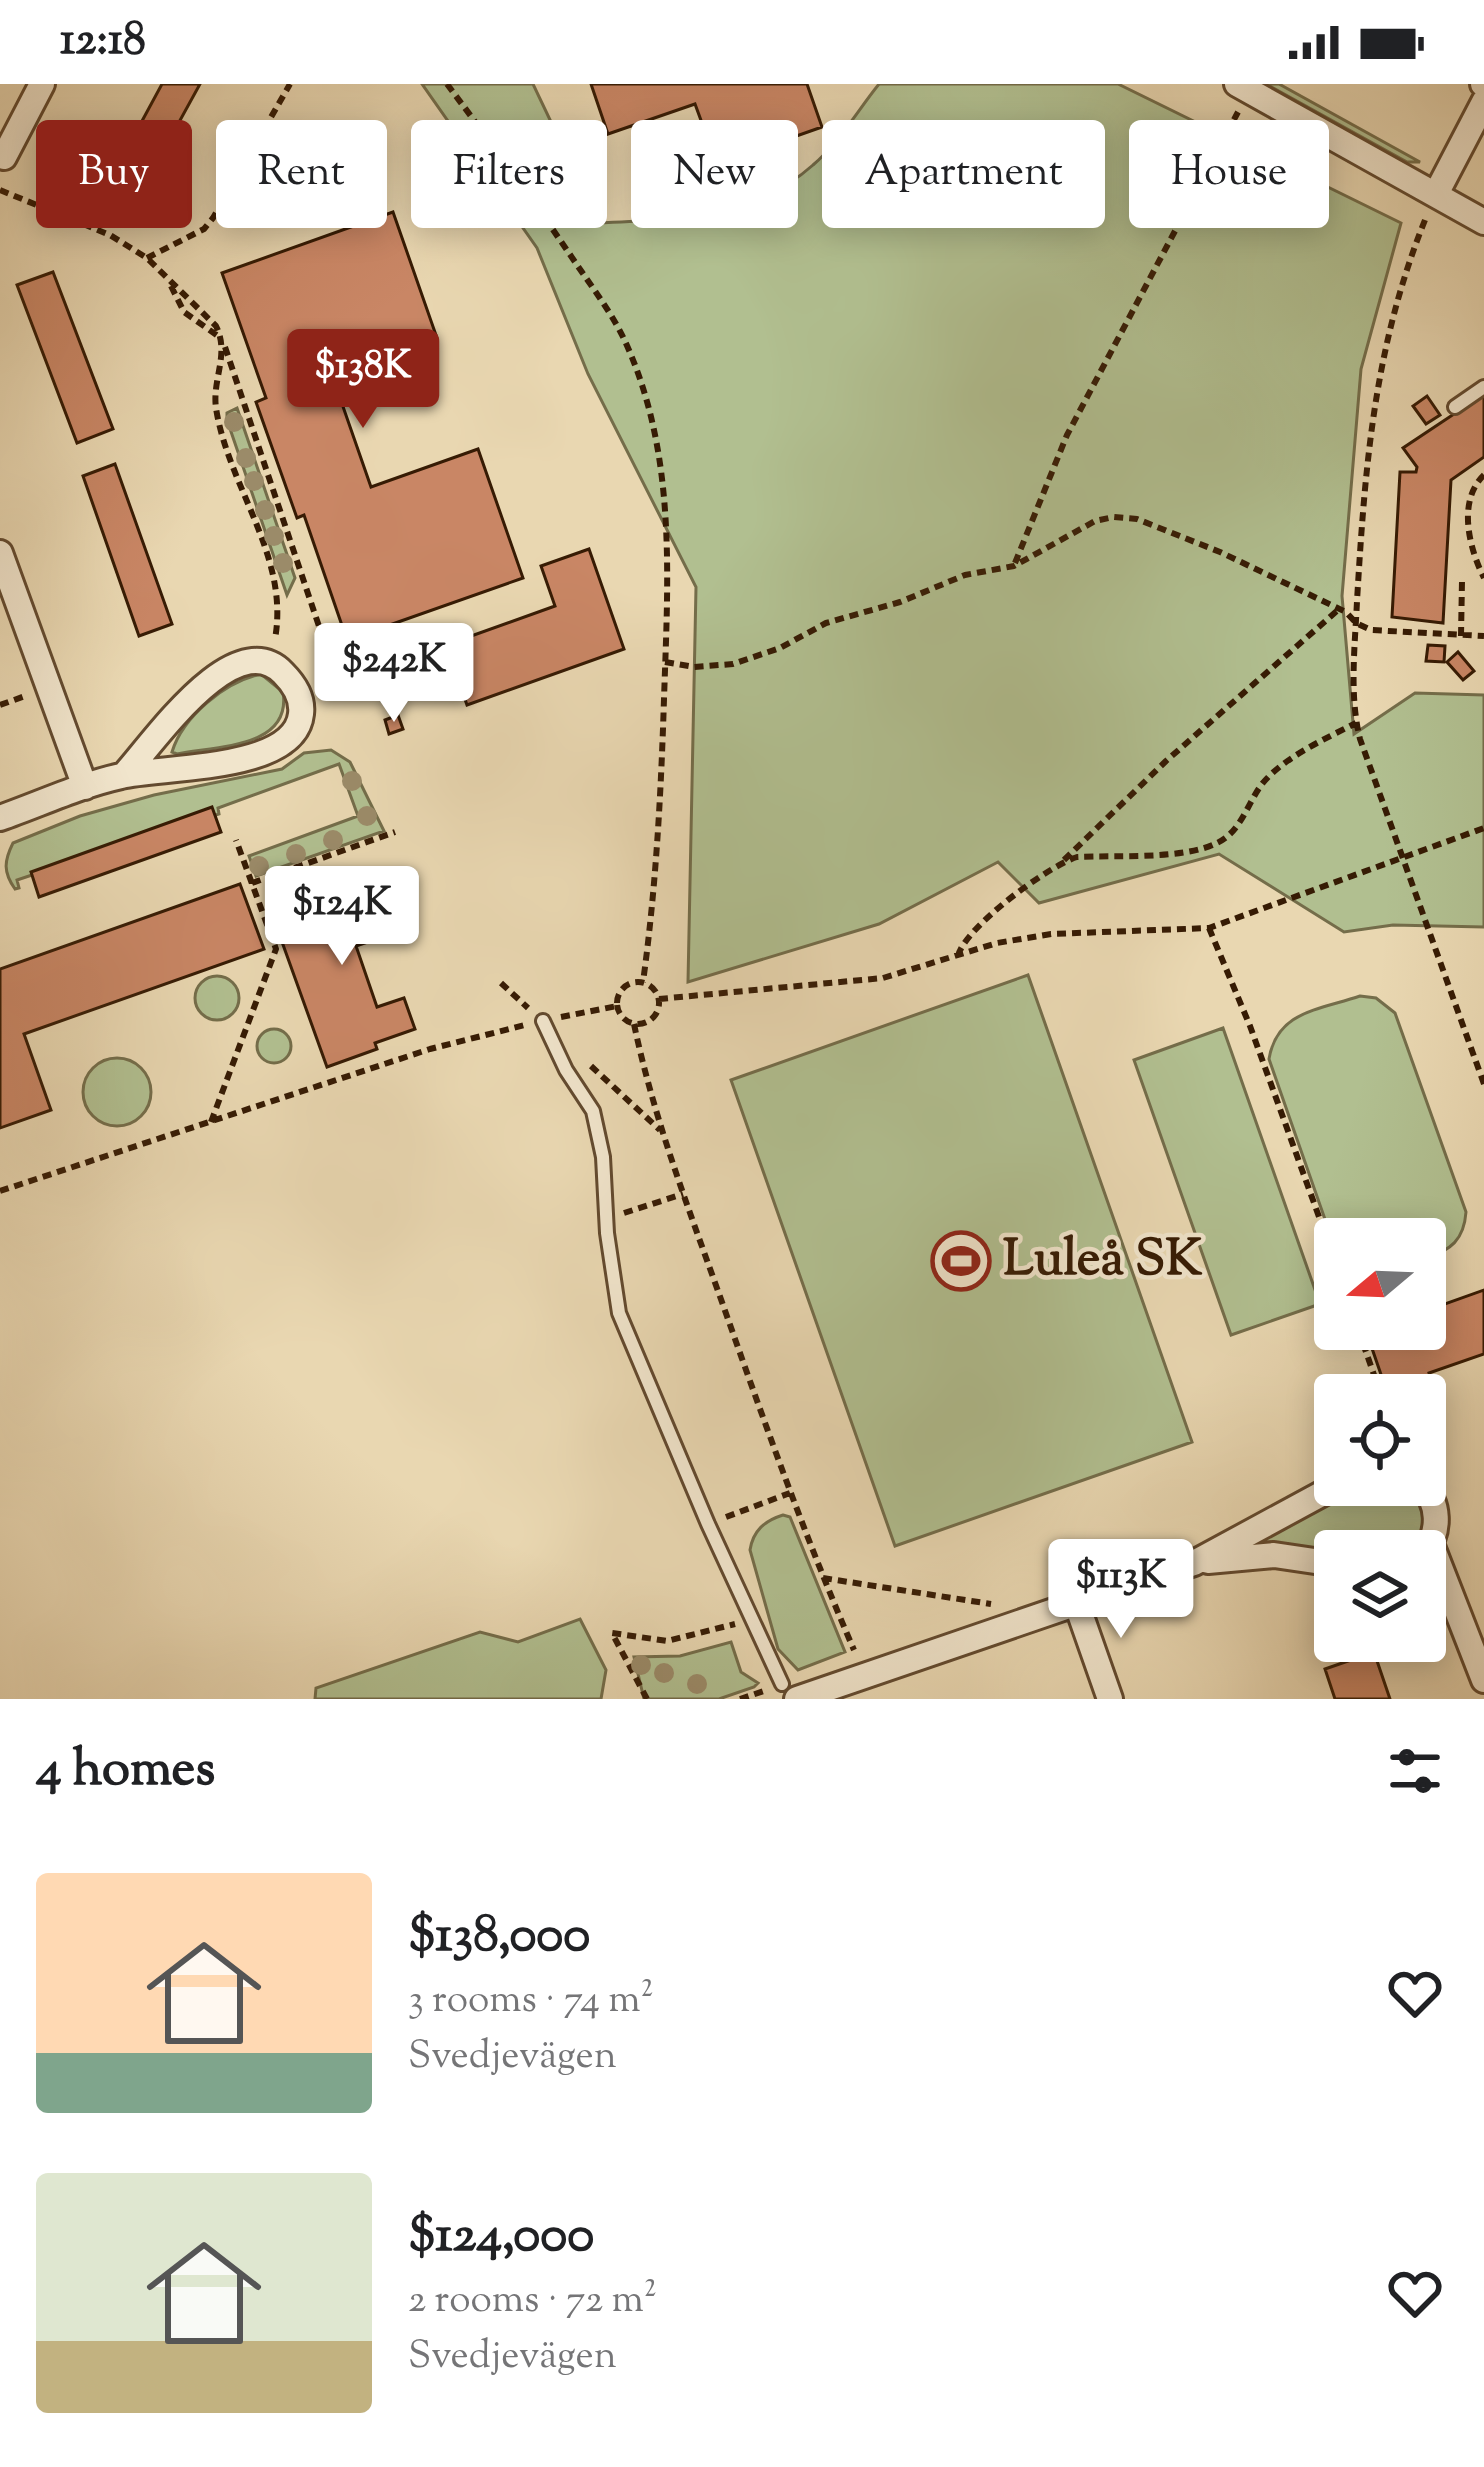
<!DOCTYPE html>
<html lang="en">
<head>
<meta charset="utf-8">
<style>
	:root { --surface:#fff; --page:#f2f2f2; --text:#202124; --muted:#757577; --accent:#8f2418 }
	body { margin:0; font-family:"Sorts Mill Goudy",serif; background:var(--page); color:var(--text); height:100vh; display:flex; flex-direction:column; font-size:45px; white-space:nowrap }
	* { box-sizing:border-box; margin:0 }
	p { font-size:39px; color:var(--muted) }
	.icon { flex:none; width:66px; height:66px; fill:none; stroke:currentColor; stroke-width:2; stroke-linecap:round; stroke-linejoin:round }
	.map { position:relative; height:1615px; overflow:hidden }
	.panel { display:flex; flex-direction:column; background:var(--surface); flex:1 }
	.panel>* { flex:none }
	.banner { position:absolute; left:36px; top:36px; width:1413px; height:108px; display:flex; gap:24px }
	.needle { width:78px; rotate:251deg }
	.buttons { position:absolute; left:1314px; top:1134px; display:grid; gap:24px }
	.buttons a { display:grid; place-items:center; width:132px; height:132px; border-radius:12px; background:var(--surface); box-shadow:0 6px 30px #0003; font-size:60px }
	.price { position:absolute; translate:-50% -102px; padding:0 27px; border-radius:12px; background:#fff; color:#222; font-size:39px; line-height:78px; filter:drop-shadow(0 3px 6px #0008) }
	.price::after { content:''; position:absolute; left:50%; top:72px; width:36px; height:27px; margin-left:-18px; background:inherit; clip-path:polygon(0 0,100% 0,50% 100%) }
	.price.active { background:var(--accent); color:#fff }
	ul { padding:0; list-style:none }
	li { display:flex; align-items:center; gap:36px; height:300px; padding:0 36px }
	li span { display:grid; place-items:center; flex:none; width:336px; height:240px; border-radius:12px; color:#555 }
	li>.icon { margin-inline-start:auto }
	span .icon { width:144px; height:144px; fill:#fffc; stroke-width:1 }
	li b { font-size:51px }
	h2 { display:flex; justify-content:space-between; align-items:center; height:144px; padding:0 36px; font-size:51px }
	.chip { padding:0 42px; border-radius:12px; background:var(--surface); box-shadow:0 6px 30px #0003; font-size:42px; line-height:108px }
	.chip.active { background:var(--accent); color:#fff }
	.status { display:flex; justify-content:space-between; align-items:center; height:84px; padding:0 60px; background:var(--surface); direction:ltr }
	.status svg { height:33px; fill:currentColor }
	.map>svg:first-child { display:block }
	.green { fill:#b1bf90; stroke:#746d4a; stroke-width:3 }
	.building { fill:#c98665; stroke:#361b04; stroke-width:3 }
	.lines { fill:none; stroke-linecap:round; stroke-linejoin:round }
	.service-casing { stroke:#634a2f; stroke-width:18 }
	.minor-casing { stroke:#634a2f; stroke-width:30 }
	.path { stroke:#361b04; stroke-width:6; stroke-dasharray:9 6; stroke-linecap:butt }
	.service { stroke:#f1e5cc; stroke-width:12 }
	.minor { stroke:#f1e5cc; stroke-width:24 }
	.tree { fill:#9b8b69 }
	.labels { text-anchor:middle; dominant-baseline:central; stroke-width:9; stroke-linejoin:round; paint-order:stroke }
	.poi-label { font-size:51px; font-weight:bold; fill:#361b04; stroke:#f1e5cc; text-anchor:start }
</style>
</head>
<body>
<div class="status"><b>12:18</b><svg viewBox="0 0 49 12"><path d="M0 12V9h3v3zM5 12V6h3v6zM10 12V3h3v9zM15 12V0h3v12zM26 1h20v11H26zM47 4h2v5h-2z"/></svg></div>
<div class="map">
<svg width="1484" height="1615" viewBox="0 0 1484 1615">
	<rect width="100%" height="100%" fill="#e9d7b1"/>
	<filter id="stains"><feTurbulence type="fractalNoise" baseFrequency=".00167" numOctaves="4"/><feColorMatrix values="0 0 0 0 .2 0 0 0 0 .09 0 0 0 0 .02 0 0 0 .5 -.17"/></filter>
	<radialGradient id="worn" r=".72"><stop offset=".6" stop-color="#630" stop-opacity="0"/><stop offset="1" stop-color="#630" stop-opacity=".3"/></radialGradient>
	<path class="green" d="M422,0H533L599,139C674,136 754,134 813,81C838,60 858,26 879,0H1118L1401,139L1361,285L1342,512L1354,650L1415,609L1484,611V843L1393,841L1344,848L1219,770L1039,819L998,778L879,840L688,898L696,503L588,290L537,164Z
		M1266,0H1279L1420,78H1407Z
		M237,324L295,494L287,511L227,336V329Z
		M261,590L283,608C292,664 217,662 177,670L172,668C183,632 225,598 261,590Z
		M331,666L350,678L384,747L256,792L249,772L358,732L339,680L218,724L219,730L32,791L17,796L19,804L15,805C3,788 4,777 13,759L80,732L154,711L282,685L304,669Z
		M1028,891L1192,1358L895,1462L731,996Z
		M195 914a22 22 0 1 1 44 0a22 22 0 1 1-44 0Z
		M1360,912L1376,914L1395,929L1466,1128C1464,1156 1451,1166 1425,1175V1155H1335V1164L1269,975C1277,927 1319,926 1360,912Z
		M1223,944L1320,1220L1231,1251L1134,976Z
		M257 962a17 17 0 1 1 34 0a17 17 0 1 1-34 0Z
		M83 1008a34 34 0 1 1 68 0a34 34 0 1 1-68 0Z
		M1335,1401H1423L1425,1467H1335V1483L1199,1477Z
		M783,1431L790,1433L845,1568L798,1586L778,1565L750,1466C753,1447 764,1437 783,1431Z
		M580,1535L606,1586L601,1615H315L316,1604L480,1548L518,1558Z
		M731,1558L741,1588L758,1599L754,1603L719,1615H644L634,1573L680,1572Z"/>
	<path class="building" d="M162,0H200L123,140L95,124Z
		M591,0H807L822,43L717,80L695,20L608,50Z
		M393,128L437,254L332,291L371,403L478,365L523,494L347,556L304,431L297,434L256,318L266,314L222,189Z
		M53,188L113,345L77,359L17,201Z
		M1484,310V373L1451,396L1443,539L1392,533L1400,388H1416L1417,383L1403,364Z
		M1427,312L1440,331L1426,340L1413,322Z
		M115,380L172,540L139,552L83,392Z
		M589,465L624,565L467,621L446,561L555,522L541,482Z
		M1428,561L1445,562L1444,578L1426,577Z
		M1458,568L1474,587L1463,596L1447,578Z
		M398,631L403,645L389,650L385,636Z
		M212,723L221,748L39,813L31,788Z
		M376,788L397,848L356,862L377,923L404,914L415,945L375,959L377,965L327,983L272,830Z
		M240,800L264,865L24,950L51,1026L0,1044V885Z
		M1484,1206V1270L1429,1289L1433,1302L1401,1311L1398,1301L1386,1305L1366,1247L1425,1245V1227Z
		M1374,1568L1390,1615H1335L1325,1585Z"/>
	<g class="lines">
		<defs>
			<path id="service" d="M1455,323L1484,303
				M543,937L566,986L593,1027L603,1073L607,1149L619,1229L708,1440L782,1600"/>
			<path id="minor" d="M1237,0L1484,138
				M1483,0H1484
				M4,73L42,0
				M1436,110L1484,18
				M0,469L85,703
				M0,734C40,720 80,701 121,692C162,682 295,688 301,630C303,614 294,600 283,589C235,539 154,658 124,691
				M1421,1401C1440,1419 1440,1447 1425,1468
				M1431,1460L1484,1596
				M1208,1477L1274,1471L1335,1480
				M1076,1518L1110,1615
				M797,1615L1194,1479L1338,1401"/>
		</defs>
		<use href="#service" class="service-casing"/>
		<use href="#minor" class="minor-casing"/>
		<path class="path" d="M447,0C491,59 534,117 575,178C592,203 611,228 624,255C677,369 668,493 664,615C661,710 656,804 643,898
			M0,106L110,151L147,174L216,242C230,270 212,295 216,324C228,403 290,472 275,555
			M1425,136C1374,263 1365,382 1357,517C1355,562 1349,611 1360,655L1484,1000
			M147,174L204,145L213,134L290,0
			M171,202L184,228L218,252
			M225,263L327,566
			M1484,391C1457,417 1469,464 1484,494
			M1015,479L1067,351L1238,28
			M1461,552L1462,497
			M665,578L694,583L733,580L780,564L826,539L900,518L965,491L1014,482L1095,437L1114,433L1137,435L1220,468L1346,528L1356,539L1371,546L1484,552
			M0,621L28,611
			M1064,776L1166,677L1338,526
			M252,799L395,748
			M1209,844L1250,942L1335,1177
			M958,872C965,843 1048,782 1077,773C1116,771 1183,776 1217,759C1241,748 1247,720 1262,700C1284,673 1325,655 1356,639
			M617 919a21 21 0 1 1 42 0a21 21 0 1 1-42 0Z
			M501,899L528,924
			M659,915L883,894L997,859L1051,850L1209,844L1484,744
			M561,933L617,922
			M634,940C654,1036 690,1128 723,1221C764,1337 805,1453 854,1566
			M591,982L660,1046
			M211,1038L276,865L236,756
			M0,1107L430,965L525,941
			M624,1129L683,1110
			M1358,1245L1381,1311
			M726,1433L790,1409
			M823,1494L991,1520
			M647,1615L612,1549L667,1557L735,1540
			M740,1615L767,1606"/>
		<use href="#service" class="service"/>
		<use href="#minor" class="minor"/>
	</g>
	<g class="tree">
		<circle cx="234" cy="338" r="10"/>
		<circle cx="246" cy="374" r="10"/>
		<circle cx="254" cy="397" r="10"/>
		<circle cx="265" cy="426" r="10"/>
		<circle cx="274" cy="452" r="10"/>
		<circle cx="283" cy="479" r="10"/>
		<circle cx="352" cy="697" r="10"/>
		<circle cx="367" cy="732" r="10"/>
		<circle cx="333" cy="756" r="10"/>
		<circle cx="296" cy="770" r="10"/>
		<circle cx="259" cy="782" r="10"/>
		<circle cx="641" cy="1581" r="10"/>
		<circle cx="664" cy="1589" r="10"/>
		<circle cx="697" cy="1600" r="10"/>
	</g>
	<defs>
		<symbol id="stadium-ring" viewBox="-11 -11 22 22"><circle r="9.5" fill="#f1e5cc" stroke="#8f2418" stroke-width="1.5"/><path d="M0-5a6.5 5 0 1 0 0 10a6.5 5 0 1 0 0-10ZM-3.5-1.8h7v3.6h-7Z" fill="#8f2418"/></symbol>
	</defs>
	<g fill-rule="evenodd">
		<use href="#stadium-ring" x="928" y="1144" width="66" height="66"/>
	</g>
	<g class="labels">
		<g class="poi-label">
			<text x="1003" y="1177">Luleå SK</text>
		</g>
	</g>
	<rect width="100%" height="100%" filter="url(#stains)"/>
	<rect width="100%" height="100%" fill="url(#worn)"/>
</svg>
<div class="buttons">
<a><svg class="needle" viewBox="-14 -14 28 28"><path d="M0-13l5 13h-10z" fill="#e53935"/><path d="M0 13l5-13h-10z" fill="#757577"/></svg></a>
<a><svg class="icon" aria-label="locate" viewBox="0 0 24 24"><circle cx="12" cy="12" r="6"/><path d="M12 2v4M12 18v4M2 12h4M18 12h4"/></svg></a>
<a><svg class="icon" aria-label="layers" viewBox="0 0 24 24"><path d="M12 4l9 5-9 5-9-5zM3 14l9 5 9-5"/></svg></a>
</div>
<b class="price active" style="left:363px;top:347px">$138K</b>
<b class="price" style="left:394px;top:641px">$242K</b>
<b class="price" style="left:342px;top:884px">$124K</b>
<b class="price" style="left:1121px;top:1557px">$113K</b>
<div class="banner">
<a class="chip active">Buy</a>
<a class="chip">Rent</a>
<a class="chip">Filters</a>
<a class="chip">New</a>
<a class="chip">Apartment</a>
<a class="chip">House</a>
</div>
</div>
<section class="panel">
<h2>4 homes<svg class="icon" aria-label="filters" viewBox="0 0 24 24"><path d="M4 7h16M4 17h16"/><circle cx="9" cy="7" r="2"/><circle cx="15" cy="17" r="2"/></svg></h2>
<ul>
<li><span style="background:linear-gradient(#ffd9b3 75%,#7fa58c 0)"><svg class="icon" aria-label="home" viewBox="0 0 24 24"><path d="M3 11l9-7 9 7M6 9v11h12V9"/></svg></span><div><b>$138,000</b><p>3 rooms · 74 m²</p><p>Svedjevägen</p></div><svg class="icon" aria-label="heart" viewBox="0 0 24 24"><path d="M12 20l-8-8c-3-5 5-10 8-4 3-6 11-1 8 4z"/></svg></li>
<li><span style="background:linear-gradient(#dfe7d0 70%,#c2b280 0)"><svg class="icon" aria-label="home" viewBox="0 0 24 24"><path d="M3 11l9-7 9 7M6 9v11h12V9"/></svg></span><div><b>$124,000</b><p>2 rooms · 72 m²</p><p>Svedjevägen</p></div><svg class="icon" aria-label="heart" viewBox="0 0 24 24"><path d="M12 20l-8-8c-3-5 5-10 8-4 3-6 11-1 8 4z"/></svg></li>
</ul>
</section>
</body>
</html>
